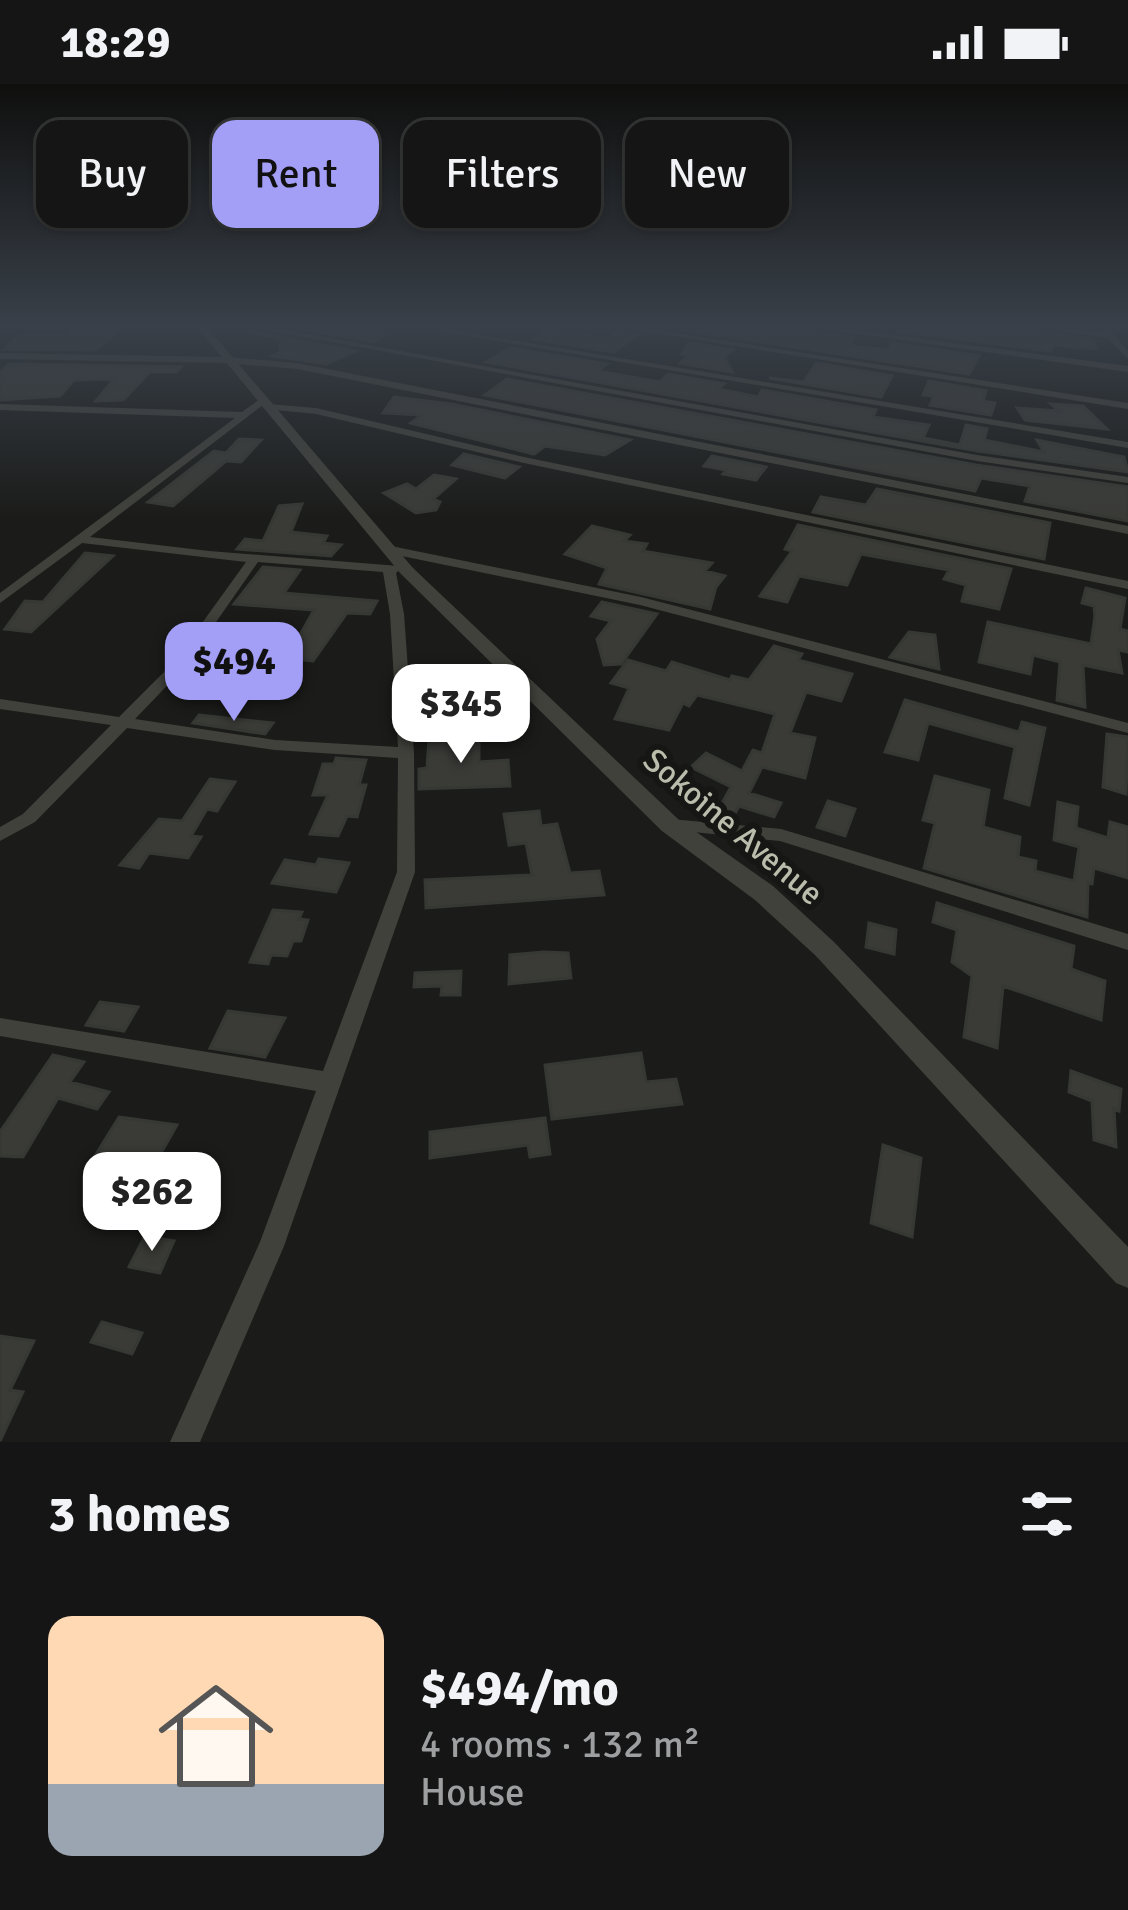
<!DOCTYPE html>
<html lang="en">
<head>
<meta charset="utf-8">
<style>
	:root { --surface:#141514; --page:#212222; --text:#f1f3f6; --muted:#9d9fa0; --line:#333434; --accent:#a39ef6 }
	body { margin:0; font-family:Signika,sans-serif; background:var(--page); color:var(--text); height:100vh; display:flex; flex-direction:column; font-size:45px; white-space:nowrap }
	* { box-sizing:border-box; margin:0 }
	p { font-size:39px; color:var(--muted) }
	.icon { flex:none; width:66px; height:66px; fill:none; stroke:currentColor; stroke-width:2; stroke-linecap:round; stroke-linejoin:round }
	.map { position:relative; height:1358px; overflow:hidden }
	.sheet { display:flex; flex-direction:column; background:var(--surface); flex:1 }
	.sheet>* { flex:none }
	.hud { position:absolute; left:36px; top:36px; width:1056px; height:108px; display:flex; gap:24px }
	.price { position:absolute; translate:-50% -102px; padding:0 27px; border-radius:24px; background:#fff; color:#222; font-size:39px; line-height:78px; filter:drop-shadow(0 3px 6px #0008) }
	.price::after { content:''; position:absolute; left:50%; top:72px; width:36px; height:27px; margin-left:-18px; background:inherit; clip-path:polygon(0 0,100% 0,50% 100%) }
	.price.selected { background:var(--accent); color:#111 }
	ul { padding:0; list-style:none }
	li { display:flex; align-items:center; gap:36px; height:300px; padding:0 48px }
	li+li { border-top:3px solid var(--line) }
	li span { display:grid; place-items:center; flex:none; width:336px; height:240px; border-radius:24px; color:#555 }
	li>.icon { margin-inline-start:auto }
	span .icon { width:144px; height:144px; fill:#fffc; stroke-width:1 }
	li b { font-size:51px }
	h2 { display:flex; justify-content:space-between; align-items:center; height:144px; padding:0 48px; font-size:51px }
	.tag { padding:0 42px; border-radius:24px; background:var(--surface); box-shadow:0 3px 9px #0004,0 0 0 3px var(--line); font-size:42px; line-height:108px }
	.tag.selected { background:var(--accent); color:#111 }
	.status { display:flex; justify-content:space-between; align-items:center; height:84px; padding:0 60px; background:var(--surface); direction:ltr }
	.status svg { height:33px; fill:currentColor }
	.map>svg:first-child { display:block }
	.building { fill:#3a3b37; stroke:#363834; stroke-width:3 }
	.lines { fill:none; stroke-linecap:round; stroke-linejoin:round }
	.minor { fill:#40413b; fill-rule:evenodd }
	.tertiary { fill:#40413b; fill-rule:evenodd }
	.labels { text-anchor:middle; dominant-baseline:central; stroke-width:12; stroke-linejoin:round; paint-order:stroke }
	.street-label { font-size:33px; fill:#babcac; stroke:#161715 }
</style>
</head>
<body>
<div class="status"><b>18:29</b><svg viewBox="0 0 49 12"><path d="M0 12V9h3v3zM5 12V6h3v6zM10 12V3h3v9zM15 12V0h3v12zM26 1h20v11H26zM47 4h2v5h-2z"/></svg></div>
<div class="map">
<svg width="1128" height="1358" viewBox="0 0 1128 1358">
	<rect width="100%" height="100%" fill="#1b1c1a"/>
	<path class="building" d="M79,242H125L95,266L4,265L19,252L68,251Z
		M286,242H360L393,248L374,258Z
		M700,242H779L853,254L849,262L889,266L892,259L979,272L969,290L696,248Z
		M900,242H1028L1031,246L1093,256L1096,265L1052,261L1051,267L897,247Z
		M547,245L610,255L617,247L637,251L614,268L533,255Z
		M247,247L355,267L327,280L272,272L280,268L281,255Z
		M689,259L733,266L724,272L732,288L680,279L690,271L682,270Z
		M510,264L607,280L597,287L660,298L668,290L724,300L718,305L758,313L762,306L876,326L873,333L929,341L923,354L960,361L966,341L987,345L984,356L1044,368L1037,356L1124,373L1128,388L978,367L486,278Z
		M816,279L892,292L881,313L769,294L804,298Z
		M9,280L181,283L176,288H150L123,316L96,317L114,295L74,296L60,312L0,316V288Z
		M507,295L976,381L1128,403V437L1025,417L1030,402L981,394L975,407L485,311Z
		M929,297L986,307L983,317L995,319L991,331L930,321L934,312L923,311Z
		M394,313L451,320L630,356L605,371L545,362L534,370L411,339L422,331L383,329Z
		M1051,320L1083,322L1107,345L1025,336L1017,324L1060,327Z
		M239,355L261,356L241,378L226,377L173,422L148,418L214,367L226,369Z
		M464,370L519,383L505,394L452,381Z
		M712,372L766,383L756,396L723,390L726,386L704,382Z
		M434,391L456,395L433,415L440,418L436,426L416,429L384,409L407,400L416,405Z
		M877,405L1050,439L1044,475L813,428L821,413L866,421Z
		M302,420L291,448L327,452L323,459L341,461L331,472L237,465L245,455L263,457L279,422Z
		M798,441L1011,485L999,525L962,517L966,501L944,495L949,486L861,470L847,501L799,492L787,518L760,512L792,467L785,465Z
		M592,442L630,451L624,457L647,460L643,467L712,479L705,487L725,492L716,503L710,525L599,500L607,484L565,470Z
		M85,469L113,472L31,548L5,545L25,517L43,518Z
		M263,483L300,486L284,509L377,517L370,530L347,529L313,577L292,575L273,602L256,600L273,576L239,577L248,560H295L314,526L234,520Z
		M1086,504L1125,514L1120,545L1128,547V568L1118,566L1122,589L1083,581L1085,623L1057,616L1060,578L1033,571L1030,590L979,578L988,538L1091,560L1095,532L1094,522L1082,519Z
		M602,518L657,530L621,580L604,581L597,555L611,537L591,532Z
		M909,548L935,551L939,585L890,573Z
		M774,562L802,570L798,576L852,590L841,617L806,608L790,649L815,654L805,694L762,683L749,709L781,719L774,733L739,722L733,733L717,728L731,703L691,683L706,669L742,687L753,666L762,669L775,630L697,611L689,622L683,619L669,646L635,639L615,635L629,604L611,599L628,576L666,587L672,578L730,596L732,592L749,596Z
		M905,616L1019,648L1022,638L1045,644L1029,721L1005,714L1015,663L928,639L918,676L885,668Z
		M199,631L273,639L265,650L193,639Z
		M1107,650L1128,653L1126,710L1103,703Z
		M479,653V678L508,676L510,702L419,705V685L427,684L429,654Z
		M336,674L366,676L359,701H366L357,733L347,732L338,752L310,750L328,711H313L323,680H334Z
		M935,692L989,706L983,743L1020,753L1018,773L1036,777L1035,787L1074,797L1079,763L1054,756L1058,718L1078,723L1076,744L1108,754L1110,738L1128,743V794L1094,784L1092,800L1088,799L1087,833L924,784L935,739L923,736Z
		M210,695L235,698L217,727L207,725L191,752L201,753L188,774L149,769L139,784L120,781L159,735L182,737Z
		M828,717L855,725L845,752L817,743Z
		M539,727L541,742L557,740L570,789L599,787L604,811L426,824L425,796L532,791L526,759L509,761L504,730Z
		M319,775L349,779L336,808L272,799L285,776L316,781Z
		M937,819L1074,862L1071,885L1105,897L1101,936L1003,902L997,964L964,953L972,892L952,878L957,846L933,838Z
		M273,826L302,828L299,835L308,836L301,857H293L287,872L271,871L268,880L250,878Z
		M869,839L896,846L894,870L866,863Z
		M544,868L568,869L571,894L509,900L510,871Z
		M461,887L460,911H441L442,902L414,903L415,889Z
		M100,918L138,923L124,947L86,941Z
		M228,927L285,934L265,973L210,964Z
		M641,969L646,998L676,995L682,1020L552,1035L545,981Z
		M53,971L84,978L70,998L109,1008L97,1025L58,1014L23,1073L0,1072V1048Z
		M1071,987L1121,1005L1119,1027L1114,1025L1116,1063L1094,1056L1092,1017L1069,1008Z
		M119,1033L177,1041L152,1085L95,1072Z
		M545,1034L550,1070L530,1073L528,1061L430,1074V1048Z
		M883,1061L921,1074L912,1153L871,1139Z
		M145,1152L174,1157L160,1189L129,1183Z
		M102,1238L142,1249L132,1270L91,1258Z
		M0,1252L34,1257L10,1306L23,1308L0,1357Z"/>
	<g class="lines">
		<path class="minor" d="M246,242H262L977,371L1128,393V399L977,377Z
			M410,242H427L1128,358V364Z
			M612,242H629L1128,319V325Z
			M802,242H822L1128,282V288Z
			M1032,242H1052L1103,249V245H1109L1128,267V275L1108,254Z
			M0,269L228,273L297,279L1128,442V450L297,285L228,279L0,275Z
			M260,315L268,317L90,453L209,467L399,482L401,485L396,489L404,530L414,669L415,788L284,1162L200,1358H170L260,1158L316,1007L0,952V934L323,987L397,788L398,674L275,666L127,644L35,738L0,757V743L23,730L111,641L0,625V615L119,633L174,578L246,478L82,459L0,519V509L235,334L0,326V320L242,328ZM258,478L383,488L390,530L398,663L275,656L135,635L184,584Z
			M268,320L316,324L524,373L1128,497V505L524,379L316,330L265,325L263,323Z
			M391,462L641,513L1128,639V649L640,521L387,469L385,466Z
			M670,735L781,745L1128,850V866L780,757L664,745L661,741L664,737Z"/>
		<path class="tertiary" d="M196,242H206L413,484L678,735L773,802L834,858L1128,1163V1204L1116,1199L816,872L755,816L662,747L401,490Z"/>
	</g>
	<linearGradient id="sky" x2="0" y2="1"><stop stop-color="#0f0f0e"/><stop offset="0.56" stop-color="#394049"/><stop offset="1" stop-color="#394049" stop-opacity="0"/></linearGradient>
	<rect width="1128" height="432" fill="url(#sky)"/>
	<g class="labels">
		<g class="street-label">
			<text transform="translate(733 743) rotate(40)">Sokoine Avenue</text>
		</g>
	</g>
</svg>
<b class="price selected" style="left:234px;top:640px">$494</b>
<b class="price" style="left:461px;top:682px">$345</b>
<b class="price" style="left:152px;top:1170px">$262</b>
<div class="hud">
<a class="tag">Buy</a>
<a class="tag selected">Rent</a>
<a class="tag">Filters</a>
<a class="tag">New</a>
</div>
</div>
<section class="sheet">
<h2>3 homes<svg class="icon" aria-label="filters" viewBox="0 0 24 24"><path d="M4 7h16M4 17h16"/><circle cx="9" cy="7" r="2"/><circle cx="15" cy="17" r="2"/></svg></h2>
<ul>
<li><span style="background:linear-gradient(#ffd9b3 70%,#9aa5b1 0)"><svg class="icon" aria-label="home" viewBox="0 0 24 24"><path d="M3 11l9-7 9 7M6 9v11h12V9"/></svg></span><div><b>$494/mo</b><p>4 rooms · 132 m²</p><p>House</p></div></li>
</ul>
</section>
</body>
</html>
